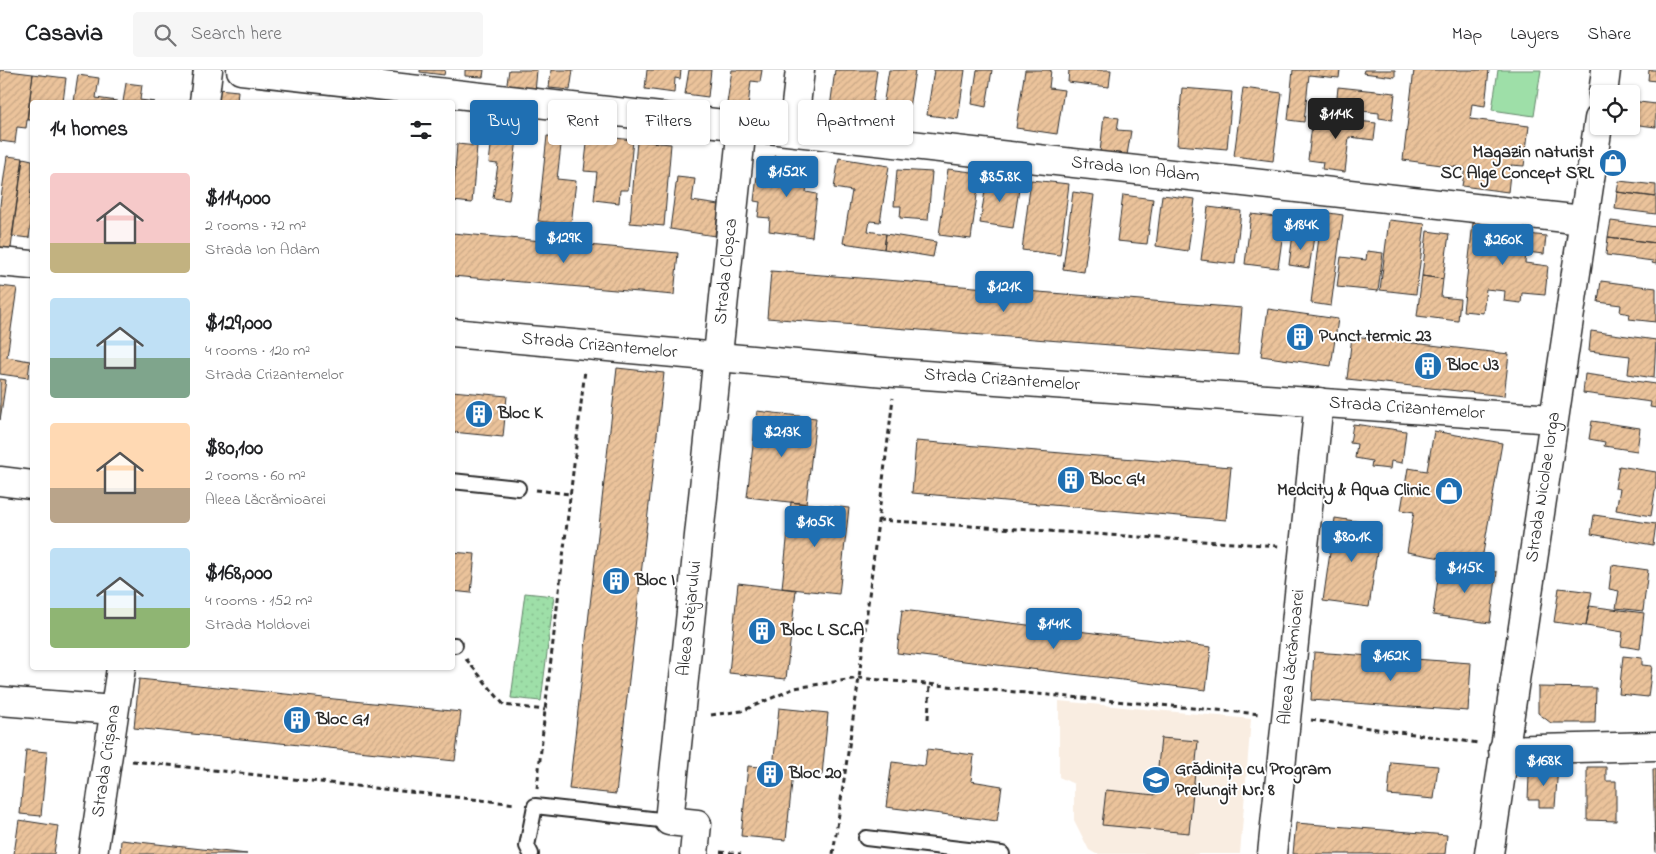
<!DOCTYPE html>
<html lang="en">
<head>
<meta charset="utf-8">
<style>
	:root { --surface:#fff; --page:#f6f6f6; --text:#202124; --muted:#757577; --line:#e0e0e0; --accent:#1f6fb2 }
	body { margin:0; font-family:"Indie Flower",sans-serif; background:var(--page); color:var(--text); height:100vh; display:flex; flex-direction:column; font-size:19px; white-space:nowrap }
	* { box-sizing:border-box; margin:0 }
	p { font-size:16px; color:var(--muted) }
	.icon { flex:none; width:28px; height:28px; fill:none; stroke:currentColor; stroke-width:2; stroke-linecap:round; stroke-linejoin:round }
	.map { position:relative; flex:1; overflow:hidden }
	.drawer { position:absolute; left:30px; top:30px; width:425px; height:570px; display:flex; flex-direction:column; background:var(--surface); border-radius:5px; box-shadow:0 1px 4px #0004 }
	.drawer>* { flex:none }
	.top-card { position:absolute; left:470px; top:30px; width:475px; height:45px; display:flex; gap:10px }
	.controls { position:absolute; left:1590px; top:15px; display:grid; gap:10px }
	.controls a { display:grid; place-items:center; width:50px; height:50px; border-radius:5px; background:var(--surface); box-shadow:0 1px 4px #0004; font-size:25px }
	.price { position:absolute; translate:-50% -42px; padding:0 11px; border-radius:5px; background:var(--accent); color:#fff; font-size:16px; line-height:32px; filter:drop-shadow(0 1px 2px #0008) }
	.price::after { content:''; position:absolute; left:50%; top:30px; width:15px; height:11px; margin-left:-8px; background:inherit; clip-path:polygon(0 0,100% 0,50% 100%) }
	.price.selected { background:#222; color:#fff }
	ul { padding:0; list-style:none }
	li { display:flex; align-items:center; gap:15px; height:125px; padding:0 20px }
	li span { display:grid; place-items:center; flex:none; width:140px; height:100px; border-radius:5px; color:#555 }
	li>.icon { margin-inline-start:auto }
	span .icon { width:60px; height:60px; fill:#fffc; stroke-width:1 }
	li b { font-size:21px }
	h2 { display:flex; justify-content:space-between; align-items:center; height:60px; padding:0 20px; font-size:21px }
	.pill { padding:0 18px; border-radius:5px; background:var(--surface); box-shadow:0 1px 4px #0004; font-size:18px; line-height:45px }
	.pill.selected { background:var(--accent); color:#fff }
	header { display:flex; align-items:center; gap:30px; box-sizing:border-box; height:70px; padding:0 25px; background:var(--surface); border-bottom:1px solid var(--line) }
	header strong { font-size:24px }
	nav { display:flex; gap:28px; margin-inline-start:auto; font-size:18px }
	.search { width:350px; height:45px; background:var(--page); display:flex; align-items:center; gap:12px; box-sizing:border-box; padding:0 18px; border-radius:5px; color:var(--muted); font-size:19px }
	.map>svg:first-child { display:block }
	.built { fill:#f9ede1 }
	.grass { fill:#9edfa8; stroke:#64856a }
	.park { fill:url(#park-dots); stroke:#64856a }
	.building { fill:url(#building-hatch); stroke:#2b2b2b }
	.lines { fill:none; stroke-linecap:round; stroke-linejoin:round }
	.service-casing { stroke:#2b2b2b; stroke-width:18 }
	.minor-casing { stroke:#2b2b2b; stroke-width:31 }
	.tertiary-casing { stroke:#2b2b2b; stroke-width:31 }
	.path { stroke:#2b2b2b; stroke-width:3; stroke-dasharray:5 4; stroke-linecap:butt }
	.service { stroke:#fff; stroke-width:14 }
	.minor { stroke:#fff; stroke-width:28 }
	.tertiary { stroke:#fff; stroke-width:28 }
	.labels { text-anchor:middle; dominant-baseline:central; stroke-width:4; stroke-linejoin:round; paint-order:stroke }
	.poi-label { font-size:18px; font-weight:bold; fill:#2b2b2b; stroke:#fff; text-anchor:start }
	.street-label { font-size:18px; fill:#2b2b2b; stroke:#fff }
</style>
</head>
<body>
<header>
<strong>Casavia</strong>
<div class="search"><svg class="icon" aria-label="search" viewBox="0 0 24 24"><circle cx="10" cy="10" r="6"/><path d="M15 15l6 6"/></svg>Search here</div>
<nav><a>Map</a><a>Layers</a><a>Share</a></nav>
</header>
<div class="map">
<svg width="1656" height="784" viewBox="0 0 1656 784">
	<defs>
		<pattern id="park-dots" width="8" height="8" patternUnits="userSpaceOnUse" patternTransform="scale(1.25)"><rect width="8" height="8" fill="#9edfa8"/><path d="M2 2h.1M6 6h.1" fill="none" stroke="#88c091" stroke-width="1.8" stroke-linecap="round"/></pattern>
		<pattern id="building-hatch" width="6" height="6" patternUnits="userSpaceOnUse" patternTransform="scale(1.25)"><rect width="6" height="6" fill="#ebc39b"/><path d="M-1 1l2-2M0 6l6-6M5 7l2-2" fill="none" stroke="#caa886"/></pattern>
	</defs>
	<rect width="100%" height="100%" fill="#fff"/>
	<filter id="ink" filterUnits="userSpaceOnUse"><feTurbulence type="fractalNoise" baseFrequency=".02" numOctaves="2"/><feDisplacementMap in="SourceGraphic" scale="10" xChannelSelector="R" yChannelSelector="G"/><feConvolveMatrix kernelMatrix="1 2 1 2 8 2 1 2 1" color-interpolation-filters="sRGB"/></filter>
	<g filter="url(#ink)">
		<path class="built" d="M1059,631L1251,649L1240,784H1096L1089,780L1074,750V714L1059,707Z"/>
		<path class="grass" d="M1498,0H1541L1534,46L1492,40Z"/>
		<path class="park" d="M525,523L554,526L541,631L511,628Z"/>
		<path class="building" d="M0,0L33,4L26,58L17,57L15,73L0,71Z
			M420,0H445L444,5L420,2Z
			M465,0H484L483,7L465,6Z
			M509,0H537L535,23L506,20Z
			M551,0H573L570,20L549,18Z
			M647,0H681L680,9L675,8L674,23L645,19Z
			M689,0H711L708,27L685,24Z
			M732,0H762L760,12L751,11L748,36L727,33Z
			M835,0H877L868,66L827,60Z
			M889,0H915L906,57L880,53Z
			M934,0H965L958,49L927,45Z
			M977,0H992L986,37L972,34Z
			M1025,0H1051L1049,18L1064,20L1057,64L1016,58Z
			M1069,0H1111L1109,17L1068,12Z
			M1293,0H1340L1339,8L1309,5L1304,52L1288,50Z
			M1364,0H1395V7L1363,3Z
			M1414,0H1489L1485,36L1472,34L1470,49L1529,56L1524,96L1511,95L1508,122L1462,116L1465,98L1403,90Z
			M1649,0H1656V11L1648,10Z
			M33,4L66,8L63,32H32V50H27Z
			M78,5L99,8L96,28L117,31L116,32H74Z
			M126,13L142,15L140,30L155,32H123Z
			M1338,17L1395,23L1392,50L1379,48V43L1336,38Z
			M1182,18L1232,22L1227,79L1177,75Z
			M1243,18L1282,23L1273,91L1234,86Z
			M218,19L238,21L237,32H216Z
			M1631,31L1656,34V57L1631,54Z
			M1104,46L1119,48L1117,60L1131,61L1127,85L1100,82Z
			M1313,46L1376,53L1374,70L1349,67L1345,102L1322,99L1323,92L1308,90Z
			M490,50L519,54L509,130L493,128L498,94L489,93L491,76L487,75Z
			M588,65L633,70L628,120H620L619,133L594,130L597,102L584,101Z
			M547,66L562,67L557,109L576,111L571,155L538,151Z
			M637,71L671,74L664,156L630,153Z
			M457,74L477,76L472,133L453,131Z
			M7,86L23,88L11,178L0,177V135Z
			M775,86L803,90L802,99L809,100L806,122L817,124L812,167L769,161L770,148L758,147L760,132L754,131L757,106L763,107L764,97L773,98Z
			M23,88L32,90V112L29,137H32V152H31L29,168L12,166Z
			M839,88L889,96L880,152L870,151L868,161L886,164L884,179L843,173L852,121L834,118Z
			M948,99L980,103L971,169L939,165Z
			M897,100L932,102L928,150L900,148L901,136H894Z
			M677,107L695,109L692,131L719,135L715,166L670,159Z
			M987,108L1020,113L1013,158L980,153Z
			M1031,110L1069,114L1060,185L1022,180Z
			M1619,111L1656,115V127L1617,122Z
			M1073,122L1094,125L1084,202L1063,199Z
			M1617,122L1656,127V144L1615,139Z
			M1123,125L1153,129L1147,174L1117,171Z
			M1162,125L1195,129L1188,181L1156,176Z
			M1208,137L1241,141L1235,194L1201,190Z
			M1322,142L1343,145L1331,236L1311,233Z
			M1251,144L1285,148L1278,198L1245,194Z
			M1389,150L1425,154L1416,224L1380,220Z
			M1611,151L1656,157V173L1608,167Z
			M1473,153L1501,156L1500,161L1546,166L1544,184L1526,182L1525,193L1548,196L1545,225L1522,223L1521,233L1504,231L1505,221L1486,219L1483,243L1463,241Z
			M1427,161L1449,164L1443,209L1422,206Z
			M452,163L678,183L674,225L452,206Z
			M886,164L936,172L933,187L884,179Z
			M1293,164L1314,167L1309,198L1289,195Z
			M1608,167L1656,173V194L1652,193L1653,191L1606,185Z
			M1367,181L1383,183L1378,221L1337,217L1341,187L1366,190Z
			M771,201L1242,238L1238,285L767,248Z
			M1422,206L1443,209L1441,227L1460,229L1458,251L1417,246Z
			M1601,211L1656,218V252L1629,249L1630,244L1620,242L1621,235L1598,232Z
			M0,216L17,218L7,287L30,291L28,308L0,304Z
			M1268,239L1338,249L1331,296L1261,286Z
			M1591,261L1656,270L1654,308L1628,304L1630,286L1589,281Z
			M1352,266L1509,284L1504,326L1347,309Z
			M617,298L664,303L616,724L569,719Z
			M1585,304L1656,314V338L1650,337L1651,332L1583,323Z
			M0,309L6,310L0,350Z
			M452,321L507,326L503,367L452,362Z
			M757,341L816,348L806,434L747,427Z
			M1592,351L1640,358L1637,381L1604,376L1605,372L1589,369Z
			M1353,354L1406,361L1402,393L1391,391L1390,399L1371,397L1372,391L1355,388L1357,374L1350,373Z
			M1434,361L1502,373L1481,495L1407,482L1414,442L1401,440L1408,398L1427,401Z
			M916,371L1231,397L1226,450L912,423Z
			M1619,396L1656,402V415L1651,446L1616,440L1620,419L1615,418Z
			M791,432L849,438L839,524L782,518Z
			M1594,445L1656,454L1653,475L1591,464Z
			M1335,448L1381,455L1369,537L1323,531Z
			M452,482L475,484L471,523L452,521Z
			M1440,494L1497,502L1490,553L1433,545Z
			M1612,495L1648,500L1643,541L1616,538L1619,521L1609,519Z
			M738,513L796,520L786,609L729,603Z
			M1559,518L1592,522L1586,556L1554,552Z
			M1589,536L1644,543L1640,579L1621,576L1623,562L1586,556Z
			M902,540L1211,577L1206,620L897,583Z
			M1314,582L1471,593L1468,641L1311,630Z
			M1623,586L1642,588V595L1652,596L1648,627L1619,624Z
			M139,609L461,642L455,691L134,658Z
			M1538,617L1596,618L1595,653H1551L1538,643Z
			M779,638L828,643L822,705L793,703L786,770L741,766L748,696L773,698Z
			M1161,668L1198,671L1189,763L1102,755L1106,720L1155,725Z
			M927,679L974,685L971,711L1002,716L997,751L886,737L892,692L925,696Z
			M26,680L47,682L41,746L20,744Z
			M1391,692L1438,696L1434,729L1388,725Z
			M1542,695L1558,696L1555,737H1539V730H1528L1529,705L1541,706Z
			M1587,697H1606V711H1616V751L1587,750Z
			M1653,699H1656V782H1655Z
			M19,750L58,756L54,784H14Z
			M1296,753L1447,765L1445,784H1293Z
			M121,770L247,784H120Z"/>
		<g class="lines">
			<defs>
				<path id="service" d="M452,411L518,418
					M452,575H455
					M866,768L1002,784
					M531,784L527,776L535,736L669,751"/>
				<g id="minor">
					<path id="s1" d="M241,0L1583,150"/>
					<path d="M204,32L208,0"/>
					<path d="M793,61L800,0"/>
					<path d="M0,192L32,195"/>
					<path id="s2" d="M452,263L896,303L1553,349"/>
					<path d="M0,411L32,415"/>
					<path d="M0,631L114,640"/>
					<path d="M1503,680L1656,676"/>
					<path id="s3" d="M93,784L121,598"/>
					<path id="s4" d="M694,784L697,754L669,751L742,56"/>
					<path id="s5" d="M1272,784L1319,332"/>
				</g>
				<g id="tertiary">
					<path d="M1603,24L1606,0"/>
					<path id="s6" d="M1489,784L1599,49"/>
				</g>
			</defs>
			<use href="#service" class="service-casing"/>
			<use href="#minor" class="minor-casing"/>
			<use href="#tertiary" class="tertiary-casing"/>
			<path class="path" d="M536,420L570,424
				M878,450L1279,476
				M466,589L504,635L545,640
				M711,645L742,641L795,618L859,608L1260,644
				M928,649L930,614
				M1311,650L1479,673
				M132,691L516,734
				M537,719L545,640L585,300
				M720,782L741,784
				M833,784L859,608L893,328"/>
			<use href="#service" class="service"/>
			<use href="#minor" class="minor"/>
			<use href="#tertiary" class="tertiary"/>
		</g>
	</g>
	<defs>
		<symbol id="shop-disc" viewBox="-11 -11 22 22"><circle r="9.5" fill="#1f6fb2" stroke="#fff"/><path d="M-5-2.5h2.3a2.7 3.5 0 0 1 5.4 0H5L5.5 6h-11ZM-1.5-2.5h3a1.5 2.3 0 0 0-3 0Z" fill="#fff"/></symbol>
		<symbol id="building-disc" viewBox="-11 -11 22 22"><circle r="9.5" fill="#1f6fb2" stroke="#fff"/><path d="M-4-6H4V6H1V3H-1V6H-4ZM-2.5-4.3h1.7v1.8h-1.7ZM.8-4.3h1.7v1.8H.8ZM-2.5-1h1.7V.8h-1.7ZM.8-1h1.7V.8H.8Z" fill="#fff"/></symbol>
		<symbol id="school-disc" viewBox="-11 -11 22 22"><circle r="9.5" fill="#1f6fb2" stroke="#fff"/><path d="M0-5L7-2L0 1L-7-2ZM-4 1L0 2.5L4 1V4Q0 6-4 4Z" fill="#fff"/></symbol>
	</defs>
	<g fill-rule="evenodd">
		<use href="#shop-disc" x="1597" y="77" width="32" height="32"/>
		<use href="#building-disc" x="1284" y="251" width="32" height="32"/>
		<use href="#building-disc" x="1412" y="280" width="32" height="32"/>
		<use href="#building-disc" x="463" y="328" width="32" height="32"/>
		<use href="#building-disc" x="1055" y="394" width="32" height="32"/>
		<use href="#shop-disc" x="1433" y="405" width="32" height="32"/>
		<use href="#building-disc" x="600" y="495" width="32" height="32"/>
		<use href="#building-disc" x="746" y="545" width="32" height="32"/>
		<use href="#building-disc" x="281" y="634" width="32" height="32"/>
		<use href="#building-disc" x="754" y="688" width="32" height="32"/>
		<use href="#school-disc" x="1140" y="694" width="32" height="32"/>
	</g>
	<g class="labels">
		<g class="poi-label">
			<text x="1594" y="83" text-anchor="end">Magazin naturist<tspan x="1594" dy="21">SC Alge Concept SRL</tspan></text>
			<text x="1319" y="267">Punct termic 23</text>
			<text x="1447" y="296">Bloc J3</text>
			<text x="498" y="344">Bloc K</text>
			<text x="1090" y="410">Bloc G4</text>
			<text x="1430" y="421" text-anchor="end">Medcity &amp; Aqua Clinic</text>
			<text x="635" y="511">Bloc I</text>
			<text x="781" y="561">Bloc L SC.A</text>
			<text x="316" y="650">Bloc G1</text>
			<text x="1175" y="700">Grădinița cu Program<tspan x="1175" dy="21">Prelungit Nr. 8</tspan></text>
			<text x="789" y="704">Bloc 20</text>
		</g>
		<g class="street-label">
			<text stroke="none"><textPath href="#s1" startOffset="900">Strada Ion Adam</textPath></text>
			<text stroke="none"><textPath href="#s4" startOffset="611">Strada Cloșca</textPath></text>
			<text stroke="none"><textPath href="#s2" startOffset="148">Strada Crizantemelor</textPath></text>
			<text stroke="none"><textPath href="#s2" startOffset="552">Strada Crizantemelor</textPath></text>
			<text stroke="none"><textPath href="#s2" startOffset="958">Strada Crizantemelor</textPath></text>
			<text stroke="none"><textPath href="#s6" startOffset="371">Strada Nicolae Iorga</textPath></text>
			<text stroke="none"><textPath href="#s4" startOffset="262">Aleea Stejarului</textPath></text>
			<text stroke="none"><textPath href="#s5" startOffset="198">Aleea Lăcrămioarei</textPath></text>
			<text stroke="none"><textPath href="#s3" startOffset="94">Strada Crișana</textPath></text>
		</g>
	</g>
</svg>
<div class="controls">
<a><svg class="icon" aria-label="locate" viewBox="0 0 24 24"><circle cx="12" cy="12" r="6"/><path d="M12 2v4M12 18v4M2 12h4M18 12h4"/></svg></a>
</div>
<b class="price selected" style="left:1336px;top:70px">$114K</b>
<b class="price" style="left:787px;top:128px">$152K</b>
<b class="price" style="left:1000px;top:133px">$85.8K</b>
<b class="price" style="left:1301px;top:181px">$184K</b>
<b class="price" style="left:564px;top:194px">$129K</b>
<b class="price" style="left:1503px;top:196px">$260K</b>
<b class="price" style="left:1004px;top:243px">$121K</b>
<b class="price" style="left:782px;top:388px">$213K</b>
<b class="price" style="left:815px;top:478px">$105K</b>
<b class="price" style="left:1352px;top:493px">$80.1K</b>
<b class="price" style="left:1465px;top:524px">$115K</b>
<b class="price" style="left:1054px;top:580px">$141K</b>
<b class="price" style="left:1391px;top:612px">$162K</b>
<b class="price" style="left:1544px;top:717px">$168K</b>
<div class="top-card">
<a class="pill selected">Buy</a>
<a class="pill">Rent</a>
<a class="pill">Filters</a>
<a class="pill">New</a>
<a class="pill">Apartment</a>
</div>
<section class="drawer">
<h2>14 homes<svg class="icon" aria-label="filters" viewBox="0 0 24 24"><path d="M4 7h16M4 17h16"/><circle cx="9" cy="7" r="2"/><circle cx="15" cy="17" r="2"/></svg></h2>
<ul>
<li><span style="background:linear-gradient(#f6c9c9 70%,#c2b280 0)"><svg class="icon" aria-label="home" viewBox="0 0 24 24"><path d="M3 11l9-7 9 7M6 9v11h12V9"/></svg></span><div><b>$114,000</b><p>2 rooms · 72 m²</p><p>Strada Ion Adam</p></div></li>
<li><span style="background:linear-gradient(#bfe0f5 60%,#7fa58c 0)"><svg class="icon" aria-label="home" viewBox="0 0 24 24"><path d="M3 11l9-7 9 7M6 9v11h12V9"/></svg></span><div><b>$129,000</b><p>4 rooms · 120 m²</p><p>Strada Crizantemelor</p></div></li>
<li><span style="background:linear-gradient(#ffd9b3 65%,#b9a48a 0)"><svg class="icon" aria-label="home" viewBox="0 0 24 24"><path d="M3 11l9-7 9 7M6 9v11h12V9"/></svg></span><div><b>$80,100</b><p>2 rooms · 60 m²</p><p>Aleea Lăcrămioarei</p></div></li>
<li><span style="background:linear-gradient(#bfe0f5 60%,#8fb573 0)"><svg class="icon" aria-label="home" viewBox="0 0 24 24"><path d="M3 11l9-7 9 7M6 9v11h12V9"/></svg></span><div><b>$168,000</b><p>4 rooms · 152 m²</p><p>Strada Moldovei</p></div></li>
</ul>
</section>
</div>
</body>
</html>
